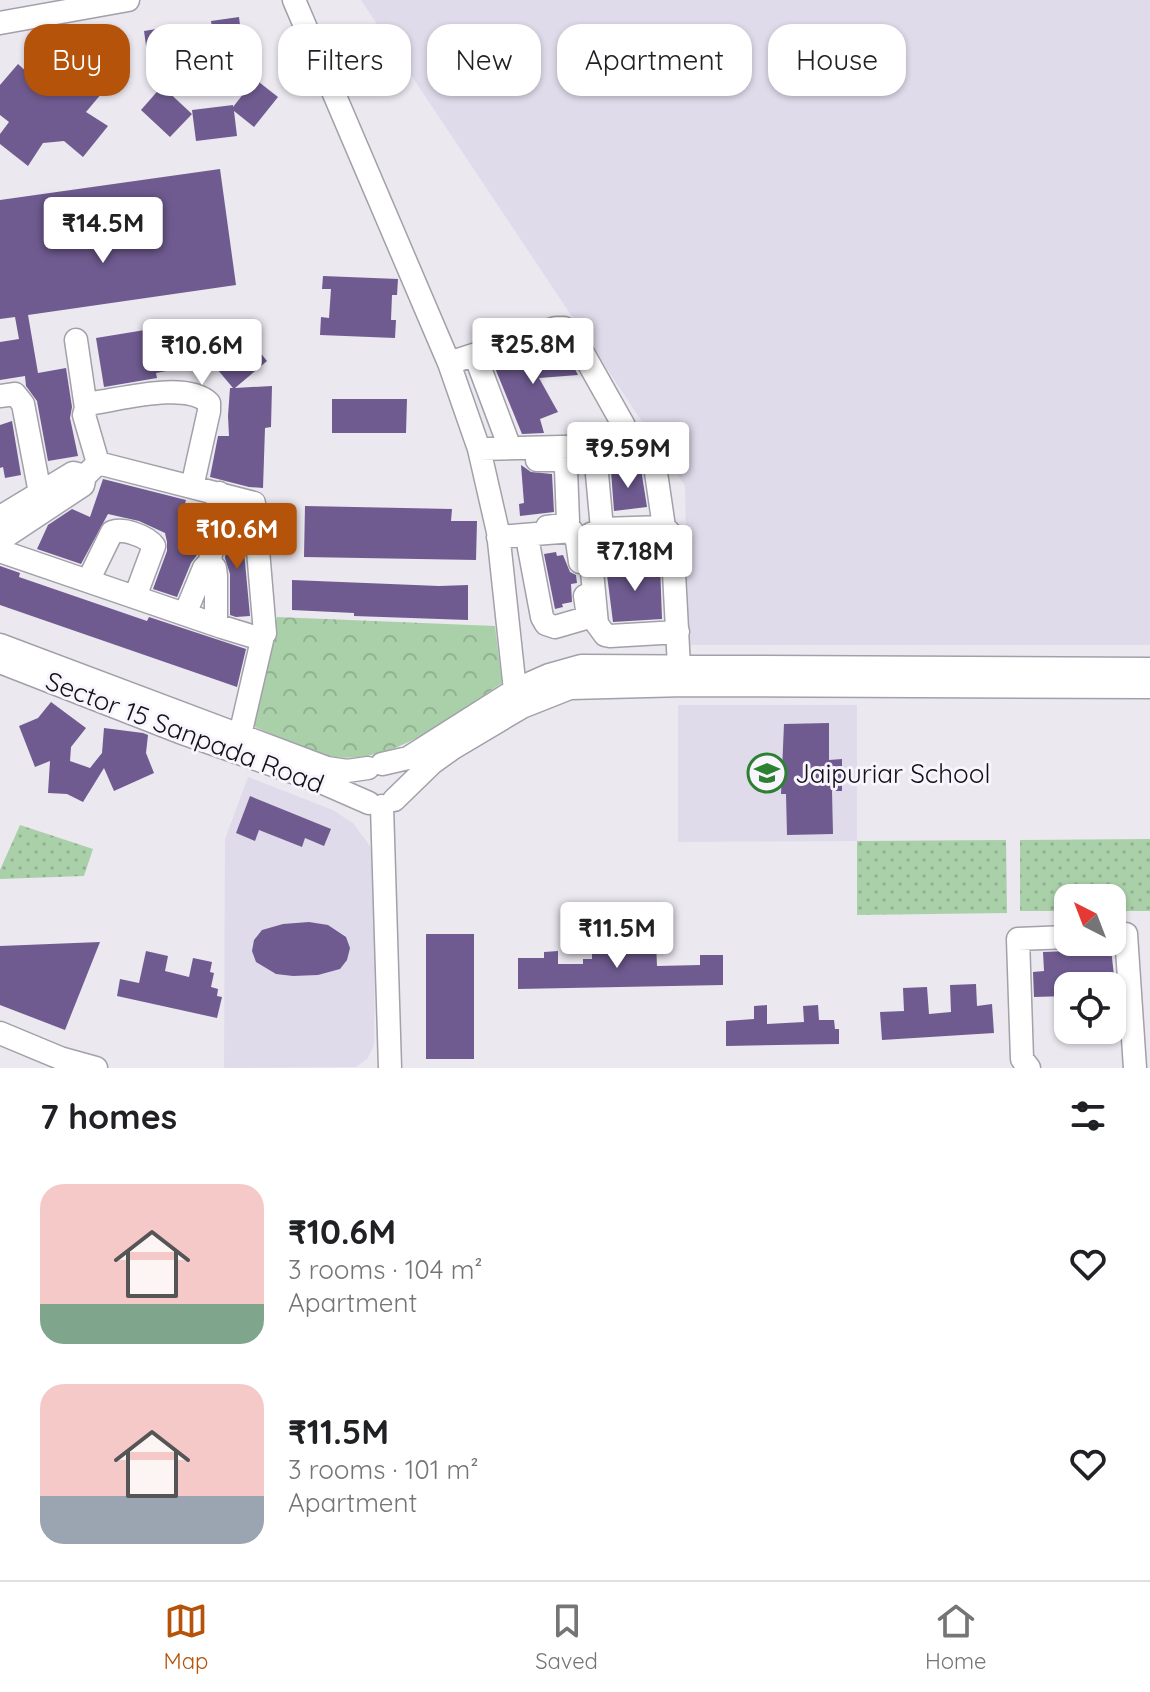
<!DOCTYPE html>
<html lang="en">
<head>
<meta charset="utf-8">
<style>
	:root { --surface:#fff; --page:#f2f2f2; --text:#202124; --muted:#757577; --line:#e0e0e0; --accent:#b45309 }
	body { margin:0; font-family:Quicksand,sans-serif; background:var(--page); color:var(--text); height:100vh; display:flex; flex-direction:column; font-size:30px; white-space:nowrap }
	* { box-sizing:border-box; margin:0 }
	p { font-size:26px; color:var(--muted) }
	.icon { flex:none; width:44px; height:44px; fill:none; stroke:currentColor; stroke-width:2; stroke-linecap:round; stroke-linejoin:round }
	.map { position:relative; height:1068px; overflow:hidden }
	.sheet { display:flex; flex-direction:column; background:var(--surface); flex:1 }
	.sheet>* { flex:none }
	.banner { position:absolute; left:24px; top:24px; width:1102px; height:72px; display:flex; gap:16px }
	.needle { width:52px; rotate:318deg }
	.controls { position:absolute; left:1054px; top:884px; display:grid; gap:16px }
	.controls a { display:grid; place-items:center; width:72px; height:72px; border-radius:16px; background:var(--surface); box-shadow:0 2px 6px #0004; font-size:40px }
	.price { position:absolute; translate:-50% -68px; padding:0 18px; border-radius:8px; background:#fff; color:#222; font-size:26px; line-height:52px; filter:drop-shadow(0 2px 4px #0008) }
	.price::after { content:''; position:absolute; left:50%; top:48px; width:24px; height:18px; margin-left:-12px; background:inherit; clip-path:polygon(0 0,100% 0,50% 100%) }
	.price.on { background:var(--accent); color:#fff }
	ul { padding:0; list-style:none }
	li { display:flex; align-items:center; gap:24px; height:200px; padding:0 40px }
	li span { display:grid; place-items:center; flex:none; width:224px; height:160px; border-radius:24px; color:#555 }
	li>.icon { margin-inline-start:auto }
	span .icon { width:96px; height:96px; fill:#fffc; stroke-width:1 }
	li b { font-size:34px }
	h2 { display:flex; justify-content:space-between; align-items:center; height:96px; padding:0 40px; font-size:34px }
	.tag { padding:0 28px; border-radius:24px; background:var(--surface); box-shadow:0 2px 6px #0004; font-size:28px; line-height:72px }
	.tag.on { background:var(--accent); color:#fff }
	.tab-bar { display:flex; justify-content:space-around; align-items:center; height:112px; border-top:2px solid var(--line); background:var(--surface); font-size:22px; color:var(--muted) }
	.tab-bar a { display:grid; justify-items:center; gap:4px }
	.tab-bar .on { color:var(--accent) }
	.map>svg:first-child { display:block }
	.built { fill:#e0dbea }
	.grass { fill:url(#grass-dots) }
	.park { fill:url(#park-crowns) }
	.building { fill:#6f5b90 }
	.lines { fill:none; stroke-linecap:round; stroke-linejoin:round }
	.minor-casing { stroke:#a2a0a8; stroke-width:25 }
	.minor { stroke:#fff; stroke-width:22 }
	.labels { text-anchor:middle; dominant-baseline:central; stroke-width:6; stroke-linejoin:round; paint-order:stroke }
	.street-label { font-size:26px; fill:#121114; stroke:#f8f5fe }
	.poi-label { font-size:26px; fill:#121114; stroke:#f8f5fe; text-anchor:start }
</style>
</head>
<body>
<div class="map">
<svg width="1150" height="1068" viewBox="0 0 1150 1068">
	<defs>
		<pattern id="grass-dots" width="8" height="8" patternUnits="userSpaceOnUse" patternTransform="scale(2)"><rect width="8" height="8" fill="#aad0a9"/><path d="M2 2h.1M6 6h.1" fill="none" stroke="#91b291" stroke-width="1.8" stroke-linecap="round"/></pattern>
		<pattern id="park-crowns" width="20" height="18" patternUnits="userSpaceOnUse" patternTransform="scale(2)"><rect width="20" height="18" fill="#aad0a9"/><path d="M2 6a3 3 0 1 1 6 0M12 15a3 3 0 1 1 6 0" fill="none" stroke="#91b291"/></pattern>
	</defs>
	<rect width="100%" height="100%" fill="#ebe8f0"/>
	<path class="built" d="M361,0H1150V645H688L685,486Z
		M678,705H857V841L678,842Z
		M248,777L333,810L353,823L370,846L376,872L374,1045L368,1058L356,1067L224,1068L225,839Z"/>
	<path class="grass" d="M20,825L93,849L84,876L0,879V870Z
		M1150,839V911H1112V898H1068V911H1020V840Z
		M1006,840L1007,913L857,915V841Z"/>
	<path class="park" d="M277,617L495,626L502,683C453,715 391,768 329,756C304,751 277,736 253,726Z"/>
	<path class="building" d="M239,17L244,57L217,61L211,21Z
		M175,26L176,37L183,36L186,56L178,57L180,70L150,74L144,31Z
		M71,59L107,87L86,112L108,126L83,157L64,141L43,143L28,166L0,144V134L9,122L0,115V85L18,64L40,84L52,82Z
		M255,79L278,97L254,127L234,111L237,136L196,141L192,110L233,105V107Z
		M162,86L192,114L170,137L141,110Z
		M220,169L236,285L28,315L38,373L66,368L72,407L70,418L78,456L48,461L37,401L26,386L25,376L0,380V342L19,339L15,317L0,319V200Z
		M323,276L398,279L397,295H392L391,320H396L395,338L320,335L321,317L329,318L331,289H322Z
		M200,321L207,356L240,328L267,361L235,388L272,386L271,427L265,428L263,488L249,487L210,477L218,436H229L228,416L230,388H233L207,357L208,363L156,373L157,378L104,387L96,338Z
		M566,352L578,375L539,378L558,412L540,419L544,433L522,434L495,368L523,353Z
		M332,399H407L406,433H332Z
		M12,421L21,475L5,478L3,467L0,468V425Z
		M521,465L531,472L552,474L554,512L520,516L519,504L524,503Z
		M626,469H641L647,507L614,511L611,471Z
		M103,479L186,500L178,527L200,534L197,555L191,563L177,597L153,589L167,551V542L165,533L139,521L108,514L81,564L37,549L48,525L72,509L90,517Z
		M305,506L452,509L451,521H477L476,560L304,557Z
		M241,519L250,616L236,617L230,615V574L225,558L230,520Z
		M556,552L557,556L563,555L570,572L576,575L577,583L571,584L572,602L562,604L563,607L555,609L544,554Z
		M660,565L662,619L613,622L606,567Z
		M0,566L20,573L19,577L147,621L149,617L246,649L237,687L0,605Z
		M292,580L439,586L468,585V620L354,616V613L292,610Z
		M51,702L86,728L71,747L70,761L90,768L102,753L104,728L143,733L148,735L146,753L154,773L114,791L104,768L83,802L67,794L48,793L50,761L35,767L19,726L38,718Z
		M829,723V760L842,759V791H832L833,834L787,835L786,794H781L784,724Z
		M250,796L331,829L324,846L305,838L302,847L259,830L255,841L236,833Z
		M309,922L328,925L346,937L350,948L347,960L340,969L318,975L293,976L276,974L256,962L252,951L254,940L262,930L283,924Z
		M426,934H474V1059H426Z
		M100,942L65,1030L0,1005V946Z
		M656,942L657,966L700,965V955H723V985L518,989V958H544V952L558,951V964H583V959H592V943Z
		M1081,942H1100L1111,949L1116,993L1112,994V986H1068V996L1034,997L1033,972L1044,971L1043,952L1069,951L1076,948Z
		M146,951L168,956L165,971L189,977L193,958L212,962L210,972L214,973L211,987L218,989L217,996L222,997L217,1018L117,996L120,979L139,983Z
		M976,984L977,1006L992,1004L994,1033L882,1040L880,1012L904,1011L903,988L927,987L929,1014L951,1012L950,985Z
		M767,1005V1024L804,1022L803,1006L818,1005L819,1020H834L835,1029H839V1044L726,1046V1021L754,1019V1006Z"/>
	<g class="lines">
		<defs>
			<path id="minor" d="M294,0L449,363L479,449L498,532L515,690L520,703
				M0,23L128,0
				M76,340L86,408
				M475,355L510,448
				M449,363L556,328H564L575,339L624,426V433L613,443L603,446L479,449
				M0,396L15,394L23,404L40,493
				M537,460H561L566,469L568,521L562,525L547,527
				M98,463L84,415L86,408L93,403C122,399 187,381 209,403V411L192,487
				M0,517L73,473L85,476
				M602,529L596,463C608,454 641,451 654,459L664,527
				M498,537L572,531L577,541L580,562
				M0,540L83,485L85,476L98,463
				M529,548L542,617L546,624L555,627L586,618L588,616L585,596
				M0,551L222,627L258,638L265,633L254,503L98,463
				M210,562L219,493
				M88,581L112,532C123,528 147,536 154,546L135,597
				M185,614L204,568L210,562L215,568L216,576V625
				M678,632L610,636L605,635L597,624L589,540L591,534L602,529L664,527L672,535L679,667
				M0,645L327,768L347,771L368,768
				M0,662L185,734L321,782L369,803
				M240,735L263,636
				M382,764L408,758L515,690L549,675L581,666L1150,669
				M394,800L432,763L453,748L522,707L570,688L685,685L1150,687
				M382,806L390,1068
				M1112,935L1126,934L1135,1068
				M0,1033L60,1058L96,1068
				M1029,1068L1022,1059L1018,939L1068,937"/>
		</defs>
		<use href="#minor" class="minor-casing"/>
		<use href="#minor" class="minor"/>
	</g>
	<defs>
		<symbol id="school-ring" viewBox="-11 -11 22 22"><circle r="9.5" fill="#f8f5fe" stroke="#2b8130" stroke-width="1.5"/><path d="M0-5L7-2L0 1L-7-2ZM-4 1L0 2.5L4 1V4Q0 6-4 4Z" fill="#2b8130"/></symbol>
	</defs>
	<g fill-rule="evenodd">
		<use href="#school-ring" x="745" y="751" width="44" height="44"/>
	</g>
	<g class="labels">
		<g class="street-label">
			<text transform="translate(185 732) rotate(21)">Sector 15 Sanpada Road</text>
		</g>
		<g class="poi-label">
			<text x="795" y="773">Jaipuriar School</text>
		</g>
	</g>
</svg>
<div class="controls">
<a><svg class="needle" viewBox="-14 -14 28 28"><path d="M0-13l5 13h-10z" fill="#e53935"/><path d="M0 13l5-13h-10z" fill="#757577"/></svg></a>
<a><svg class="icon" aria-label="locate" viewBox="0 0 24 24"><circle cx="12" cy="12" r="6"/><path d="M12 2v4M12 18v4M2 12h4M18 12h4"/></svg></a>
</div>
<b class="price" style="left:103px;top:265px">₹14.5M</b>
<b class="price" style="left:533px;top:386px">₹25.8M</b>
<b class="price" style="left:202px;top:387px">₹10.6M</b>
<b class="price" style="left:628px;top:490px">₹9.59M</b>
<b class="price on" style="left:237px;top:571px">₹10.6M</b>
<b class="price" style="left:635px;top:593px">₹7.18M</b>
<b class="price" style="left:617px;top:970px">₹11.5M</b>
<div class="banner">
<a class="tag on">Buy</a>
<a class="tag">Rent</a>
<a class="tag">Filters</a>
<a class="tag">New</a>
<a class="tag">Apartment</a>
<a class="tag">House</a>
</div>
</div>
<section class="sheet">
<h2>7 homes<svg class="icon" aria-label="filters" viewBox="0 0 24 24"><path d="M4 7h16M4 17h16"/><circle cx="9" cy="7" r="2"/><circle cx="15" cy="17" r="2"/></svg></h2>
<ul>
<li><span style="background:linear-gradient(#f6c9c9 75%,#7fa58c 0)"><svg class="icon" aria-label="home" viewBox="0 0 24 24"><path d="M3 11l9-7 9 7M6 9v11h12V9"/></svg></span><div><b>₹10.6M</b><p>3 rooms · 104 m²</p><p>Apartment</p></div><svg class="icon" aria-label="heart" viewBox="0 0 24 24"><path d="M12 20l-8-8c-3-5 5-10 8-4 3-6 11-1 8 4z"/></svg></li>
<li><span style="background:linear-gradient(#f6c9c9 70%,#9aa5b1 0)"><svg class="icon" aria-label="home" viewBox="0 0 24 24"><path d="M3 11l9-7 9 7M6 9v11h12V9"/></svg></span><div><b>₹11.5M</b><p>3 rooms · 101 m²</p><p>Apartment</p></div><svg class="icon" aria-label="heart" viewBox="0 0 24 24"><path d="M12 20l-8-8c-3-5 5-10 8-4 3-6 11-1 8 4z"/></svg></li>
</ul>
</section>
<nav class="tab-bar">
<a class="on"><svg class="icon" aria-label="map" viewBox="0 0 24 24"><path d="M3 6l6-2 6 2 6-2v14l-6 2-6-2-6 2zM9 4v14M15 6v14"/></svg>Map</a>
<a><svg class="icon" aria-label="saved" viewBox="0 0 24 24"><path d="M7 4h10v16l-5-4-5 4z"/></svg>Saved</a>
<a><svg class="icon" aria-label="home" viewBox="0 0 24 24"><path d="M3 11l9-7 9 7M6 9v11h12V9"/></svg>Home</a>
</nav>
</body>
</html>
